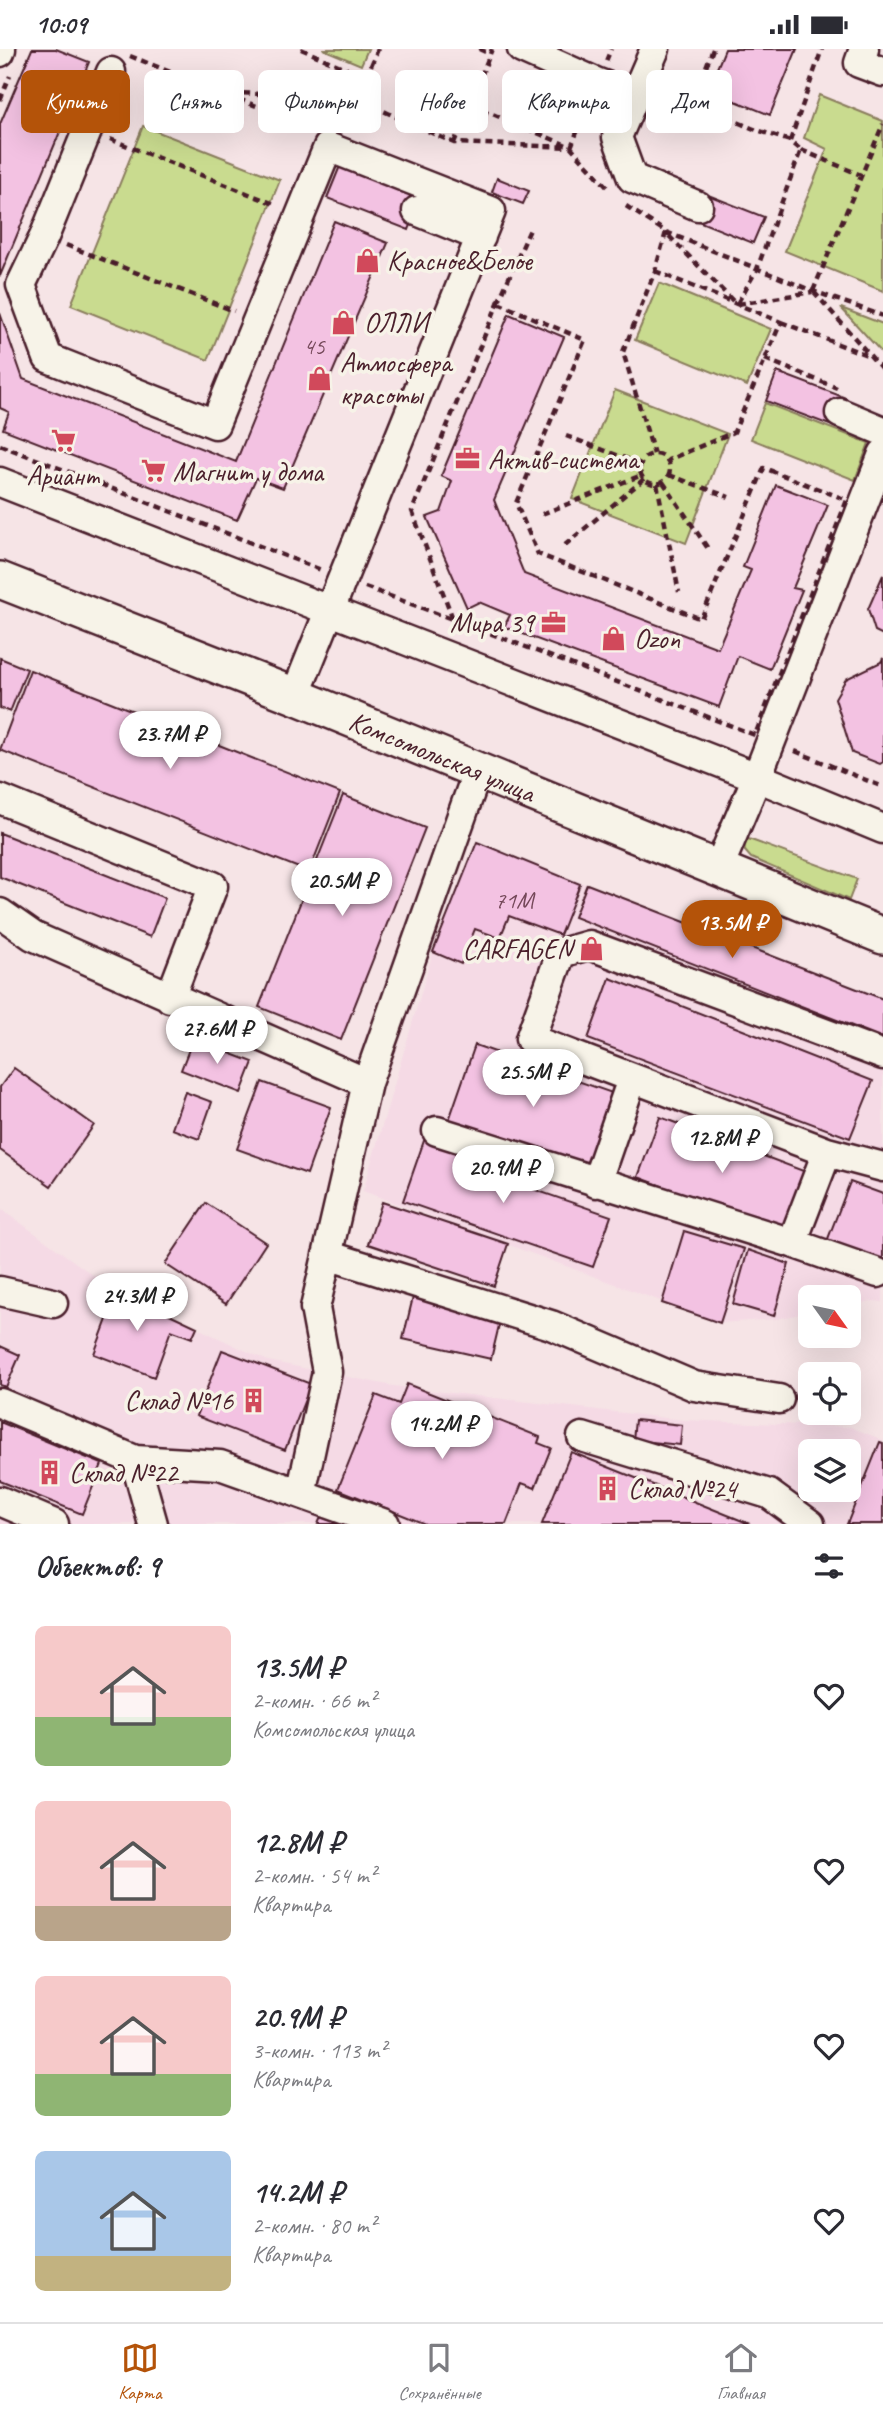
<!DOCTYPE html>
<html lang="ru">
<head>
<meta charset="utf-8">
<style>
	:root { --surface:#fff; --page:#f7f7f7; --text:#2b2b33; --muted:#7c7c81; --line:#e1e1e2; --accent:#b45309 }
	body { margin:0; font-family:Caveat,sans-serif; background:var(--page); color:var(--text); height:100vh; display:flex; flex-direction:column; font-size:26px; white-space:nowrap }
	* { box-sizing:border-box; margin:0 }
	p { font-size:23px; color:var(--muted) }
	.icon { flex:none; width:38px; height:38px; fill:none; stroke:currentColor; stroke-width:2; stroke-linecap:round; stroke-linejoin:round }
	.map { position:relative; height:1475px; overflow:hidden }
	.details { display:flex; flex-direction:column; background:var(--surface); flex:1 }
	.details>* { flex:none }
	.guide { position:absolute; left:21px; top:21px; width:842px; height:63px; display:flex; gap:14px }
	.needle { width:46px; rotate:123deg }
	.buttons { position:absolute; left:798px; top:1236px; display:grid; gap:14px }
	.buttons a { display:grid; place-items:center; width:63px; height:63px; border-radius:10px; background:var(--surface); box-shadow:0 7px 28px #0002; font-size:35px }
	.price { position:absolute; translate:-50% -60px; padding:0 16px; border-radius:24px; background:#fff; color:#222; font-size:23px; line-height:46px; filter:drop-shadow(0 2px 4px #0008) }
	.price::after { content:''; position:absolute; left:50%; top:42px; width:21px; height:16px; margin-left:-10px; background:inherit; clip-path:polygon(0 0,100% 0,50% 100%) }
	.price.active { background:var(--accent); color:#fff }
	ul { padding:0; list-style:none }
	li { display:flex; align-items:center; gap:21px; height:175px; padding:0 35px }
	li span { display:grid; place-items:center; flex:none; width:196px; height:140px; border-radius:10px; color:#555 }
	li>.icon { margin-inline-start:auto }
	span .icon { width:84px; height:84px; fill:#fffc; stroke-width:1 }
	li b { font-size:30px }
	h2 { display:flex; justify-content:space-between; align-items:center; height:84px; padding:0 35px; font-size:30px }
	.chip { padding:0 24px; border-radius:10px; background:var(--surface); box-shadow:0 7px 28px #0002; font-size:24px; line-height:63px }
	.chip.active { background:var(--accent); color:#fff }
	.status { display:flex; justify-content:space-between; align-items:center; height:49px; padding:0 35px; background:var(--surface); direction:ltr }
	.status svg { height:19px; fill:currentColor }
	.dock { display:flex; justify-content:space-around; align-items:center; height:98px; border-top:2px solid var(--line); background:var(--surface); font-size:19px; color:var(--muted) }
	.dock a { display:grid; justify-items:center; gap:4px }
	.dock .active { color:var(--accent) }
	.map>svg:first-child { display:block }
	.built { fill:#f5dae5; fill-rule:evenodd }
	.green { fill:#c9db8f; stroke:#8a7d5d; stroke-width:2 }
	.building { fill:#f3c2e2; stroke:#4a1f2b; stroke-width:2 }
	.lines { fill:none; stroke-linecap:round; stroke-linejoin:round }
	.minor-casing { stroke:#4a1f2b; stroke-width:33 }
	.major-casing { stroke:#4a1f2b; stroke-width:40 }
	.path { stroke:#4a1f2b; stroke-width:4.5; stroke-dasharray:7 5; stroke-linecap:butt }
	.minor { stroke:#f7f3e8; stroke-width:28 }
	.major { stroke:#f7f3e8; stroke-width:35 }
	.labels { text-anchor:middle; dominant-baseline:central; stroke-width:7; stroke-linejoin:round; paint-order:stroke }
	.number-label { font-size:24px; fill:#744859 }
	.poi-label { font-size:28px; fill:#4a1f2b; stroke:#f7f3e8; text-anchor:start }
	.street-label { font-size:28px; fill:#4a1f2b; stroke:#f7f3e8 }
</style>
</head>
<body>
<div class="status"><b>10:09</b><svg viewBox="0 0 49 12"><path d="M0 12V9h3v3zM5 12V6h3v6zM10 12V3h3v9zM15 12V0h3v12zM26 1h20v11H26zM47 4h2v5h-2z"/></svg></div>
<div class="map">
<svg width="883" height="1475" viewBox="0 0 883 1475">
	<rect width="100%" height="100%" fill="#f6e4e6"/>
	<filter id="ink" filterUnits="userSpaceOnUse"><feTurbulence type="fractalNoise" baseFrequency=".0143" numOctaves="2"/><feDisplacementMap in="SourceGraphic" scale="14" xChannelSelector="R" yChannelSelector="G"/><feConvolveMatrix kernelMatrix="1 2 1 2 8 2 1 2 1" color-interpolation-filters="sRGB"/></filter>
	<g filter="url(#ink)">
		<path class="built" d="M477,793L883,950V1253L874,1252L849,1256V1248H810V1263L776,1270L720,1274L363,1142L433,903Z
			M0,1159L108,1237L268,1312L393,1337L683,1371L850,1378L883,1391V1475H0ZM810,1402H849V1440H810Z"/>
		<path class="green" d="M323,0H368L361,16Z
			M819,46L883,72V242L785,202L827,100L804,89Z
			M143,77L280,131L208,311L71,256Z
			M659,234L771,280L747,337L635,291Z
			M841,259L883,275V305Z
			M615,341L728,385L686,494L572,450Z
			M765,354L869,394L855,431L751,390Z
			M743,788L857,830L849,851L751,809L745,802Z"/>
		<path class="building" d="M32,0H56L89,13L0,227V75Z
			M725,0H797L770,66L708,41Z
			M340,117L421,149L409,181L327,149Z
			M497,129L529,142L523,155L492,143Z
			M703,144L764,168L753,194L693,170Z
			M334,172L388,194L283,439L256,429L237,471L3,380L9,363L0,359V264L23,330L236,413Z
			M509,265L564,288L494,451L524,525L718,599L751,521L743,518L776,436L828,456L793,539L802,541L770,620L738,607L719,658L504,578L510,566L479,553L467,559L427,468L441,463L452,432L441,427Z
			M777,323L846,349L835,378L766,352Z
			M883,526V586L875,582L868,560Z
			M0,609L27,620L10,663L0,659Z
			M883,609V713L880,715L852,704L835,649L846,630L881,613Z
			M30,621L340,744L309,823L0,701Z
			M343,746L425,779L341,991L259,958Z
			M0,784L165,849L150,888L0,828Z
			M477,793L580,835L560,886L509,867L500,889L475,880L461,915L433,903Z
			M587,835L883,950V989L574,868Z
			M610,929L873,1032L850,1089L588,990Z
			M193,990L253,1013L241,1044L181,1021Z
			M475,996L618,1046L589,1125L448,1074Z
			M14,1019L94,1076L51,1137L0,1101V1038Z
			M262,1033L331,1058L307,1125L237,1100Z
			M185,1043L212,1053L199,1090L172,1080Z
			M660,1068L806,1123L784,1183L638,1128Z
			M426,1086L472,1101L466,1117L611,1167L593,1218L403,1152Z
			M850,1133L883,1145V1217L826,1195Z
			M382,1153L508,1195L494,1237L368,1195Z
			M206,1154L266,1194L226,1255L165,1215Z
			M684,1182L744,1200L720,1274L662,1254Z
			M748,1201L789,1215L774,1267L733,1255Z
			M110,1237L197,1278L192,1289L171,1281L154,1328L94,1305L112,1257L103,1253Z
			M413,1248L501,1268L491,1310L403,1290Z
			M0,1297L20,1306L6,1338L0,1336Z
			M222,1301L311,1335L285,1401L196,1367Z
			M407,1335L540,1388L538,1394L551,1399L535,1439L522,1434L506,1475H425L338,1440L376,1346L399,1355Z
			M635,1371L682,1376L680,1396L633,1391Z
			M0,1373L102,1415L82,1465L0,1432Z
			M880,1393L883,1394V1475H847Z
			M571,1403L750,1475H542Z
			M321,1468L340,1475H318Z"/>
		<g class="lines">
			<defs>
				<path id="minor" d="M522,0L598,34L636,48
					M655,0L617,88L632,129L698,157
					M864,0L859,14L883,23
					M0,3L1,0
					M111,23L44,188L21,236L48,309L215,375L328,98L491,162L295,647
					M417,162L481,188
					M840,364L883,382
					M0,433L757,728L883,780
					M0,750L213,837L170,949
					M719,818L757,728L883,405
					M0,864L33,887L367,1034
					M883,1006L589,896L561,904L530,990L827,1103L883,1118
					M437,1082L792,1194L878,1224
					M596,1134L632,1030
					M792,1194L827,1103
					M327,1206L551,1276L694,1337L779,1350
					M0,1242L53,1254
					M0,1354L135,1411L153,1475
					M582,1388L769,1445L810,1475
					M135,1411L220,1416L385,1475
					M301,1445L327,1323L315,1259L367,1034L478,721
					M0,1452L54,1475"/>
				<g id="major">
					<path id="s1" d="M0,531L295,647L883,887"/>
				</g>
			</defs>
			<use href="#minor" class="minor-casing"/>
			<use href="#major" class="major-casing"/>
			<path class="path" d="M301,0L366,28
				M479,0L488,4
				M713,0L692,54L754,80L790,92L801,101L757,220L737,255
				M130,7L221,43
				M606,12L611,0
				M357,50L378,0
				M0,51L10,27
				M471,56L571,98L588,56
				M312,79L221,43L357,50L454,94L571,98L607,138
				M110,90L277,156
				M790,92L822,0
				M454,94L492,0
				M801,101L861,126
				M626,157L666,183L655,222L623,303L654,405
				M666,183L813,242L883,267
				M669,187L734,253
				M66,196L234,262
				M655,222L781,273L734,383L668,411
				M813,242L883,75
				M814,243L883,321
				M498,254L585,291L516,454L538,505L701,570L764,419L847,451L755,686L453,570L412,462Z
				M498,254L531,178
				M738,255L812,243
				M781,273L872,308
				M765,310L837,339
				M566,387L641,415
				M0,396L321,521
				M640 420a15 15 0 1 1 30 0a15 15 0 1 1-30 0Z
				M669,426L729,448
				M663,433L709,501
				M657,435L679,543
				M542,465L642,426
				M565,496L644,430
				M365,538L452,570
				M795,702L883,738"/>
			<use href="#minor" class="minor"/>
			<use href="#major" class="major"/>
		</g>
	</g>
	<defs>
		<symbol id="shop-bare" viewBox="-9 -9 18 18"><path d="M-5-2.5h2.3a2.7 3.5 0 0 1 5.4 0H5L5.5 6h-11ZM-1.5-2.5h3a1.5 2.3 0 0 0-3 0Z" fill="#d1495b" stroke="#f7f3e8" stroke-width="2.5" paint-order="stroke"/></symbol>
		<symbol id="supermarket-bare" viewBox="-9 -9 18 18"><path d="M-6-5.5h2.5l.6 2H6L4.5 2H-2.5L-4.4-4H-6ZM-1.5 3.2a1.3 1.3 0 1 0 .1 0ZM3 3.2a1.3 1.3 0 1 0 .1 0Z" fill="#d1495b" stroke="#f7f3e8" stroke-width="2.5" paint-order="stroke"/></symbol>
		<symbol id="office-bare" viewBox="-9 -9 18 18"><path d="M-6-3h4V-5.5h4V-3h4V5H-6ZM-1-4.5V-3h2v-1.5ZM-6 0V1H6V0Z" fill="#d1495b" stroke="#f7f3e8" stroke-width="2.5" paint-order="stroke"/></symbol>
		<symbol id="building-bare" viewBox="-9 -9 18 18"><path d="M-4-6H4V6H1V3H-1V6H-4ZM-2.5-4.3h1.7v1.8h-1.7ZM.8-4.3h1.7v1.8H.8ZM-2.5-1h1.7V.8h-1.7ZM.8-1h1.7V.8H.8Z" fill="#d1495b" stroke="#f7f3e8" stroke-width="2.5" paint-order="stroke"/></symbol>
	</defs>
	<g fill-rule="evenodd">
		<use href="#shop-bare" x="350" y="194" width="35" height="35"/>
		<use href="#shop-bare" x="326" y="256" width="35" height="35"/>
		<use href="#shop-bare" x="302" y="312" width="35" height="35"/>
		<use href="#supermarket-bare" x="46" y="374" width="35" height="35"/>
		<use href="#office-bare" x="450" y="392" width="35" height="35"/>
		<use href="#supermarket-bare" x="136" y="404" width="35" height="35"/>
		<use href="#office-bare" x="536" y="556" width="35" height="35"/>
		<use href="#shop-bare" x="596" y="572" width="35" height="35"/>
		<use href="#shop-bare" x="574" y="882" width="35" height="35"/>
		<use href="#building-bare" x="236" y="1334" width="35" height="35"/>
		<use href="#building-bare" x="32" y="1406" width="35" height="35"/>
		<use href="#building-bare" x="590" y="1422" width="35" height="35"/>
	</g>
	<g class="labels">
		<g class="number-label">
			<text x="314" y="297">45</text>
			<text x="514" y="851">71М</text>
		</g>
		<g class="poi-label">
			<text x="387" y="211">Красное&amp;Белое</text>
			<text x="364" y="273">ОЛЛИ</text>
			<text x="340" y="313">Атмосфера<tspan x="340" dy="32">красоты</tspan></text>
			<text x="488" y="410">Актив-система</text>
			<text x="173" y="422">Магнит у дома</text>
			<text x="63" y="426" text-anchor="middle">Ариант</text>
			<text x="534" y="573" text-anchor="end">Мира 39</text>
			<text x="634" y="589">Ozon</text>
			<text x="572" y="899" text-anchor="end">CARFAGEN</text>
			<text x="233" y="1351" text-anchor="end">Склад №16</text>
			<text x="69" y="1423">Склад №22</text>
			<text x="628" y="1439">Склад №24</text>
		</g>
		<g class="street-label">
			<text stroke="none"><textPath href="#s1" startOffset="476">Комсомольская улица</textPath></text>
		</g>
	</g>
</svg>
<div class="buttons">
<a><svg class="needle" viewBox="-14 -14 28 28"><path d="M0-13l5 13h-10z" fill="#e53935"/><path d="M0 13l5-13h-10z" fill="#7c7c81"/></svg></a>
<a><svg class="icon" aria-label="locate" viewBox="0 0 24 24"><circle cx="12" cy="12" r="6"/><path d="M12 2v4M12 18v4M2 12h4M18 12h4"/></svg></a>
<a><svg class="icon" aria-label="layers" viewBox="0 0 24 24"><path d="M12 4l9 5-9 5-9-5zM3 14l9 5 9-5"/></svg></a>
</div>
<b class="price" style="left:170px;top:722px">23.7M ₽</b>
<b class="price" style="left:342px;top:869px">20.5M ₽</b>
<b class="price active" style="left:732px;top:911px">13.5M ₽</b>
<b class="price" style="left:217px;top:1017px">27.6M ₽</b>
<b class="price" style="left:533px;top:1060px">25.5M ₽</b>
<b class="price" style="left:722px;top:1126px">12.8M ₽</b>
<b class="price" style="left:503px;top:1156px">20.9M ₽</b>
<b class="price" style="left:137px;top:1284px">24.3M ₽</b>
<b class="price" style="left:442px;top:1412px">14.2M ₽</b>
<div class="guide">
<a class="chip active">Купить</a>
<a class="chip">Снять</a>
<a class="chip">Фильтры</a>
<a class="chip">Новое</a>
<a class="chip">Квартира</a>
<a class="chip">Дом</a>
</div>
</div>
<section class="details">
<h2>Объектов: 9<svg class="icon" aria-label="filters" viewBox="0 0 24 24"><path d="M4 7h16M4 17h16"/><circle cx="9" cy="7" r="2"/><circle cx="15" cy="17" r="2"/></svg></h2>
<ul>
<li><span style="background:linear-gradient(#f6c9c9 65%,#8fb573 0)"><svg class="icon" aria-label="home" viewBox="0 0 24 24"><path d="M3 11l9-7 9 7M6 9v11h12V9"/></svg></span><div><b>13.5M ₽</b><p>2-комн. · 66 m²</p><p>Комсомольская улица</p></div><svg class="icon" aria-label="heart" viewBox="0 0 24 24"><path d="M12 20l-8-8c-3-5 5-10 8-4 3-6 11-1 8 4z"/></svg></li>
<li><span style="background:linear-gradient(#f6c9c9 75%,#b9a48a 0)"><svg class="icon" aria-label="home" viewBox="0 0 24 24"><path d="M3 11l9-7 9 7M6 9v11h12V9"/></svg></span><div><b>12.8M ₽</b><p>2-комн. · 54 m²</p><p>Квартира</p></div><svg class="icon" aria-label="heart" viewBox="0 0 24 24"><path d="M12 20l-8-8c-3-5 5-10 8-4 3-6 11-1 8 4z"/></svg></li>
<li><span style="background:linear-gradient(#f6c9c9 70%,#8fb573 0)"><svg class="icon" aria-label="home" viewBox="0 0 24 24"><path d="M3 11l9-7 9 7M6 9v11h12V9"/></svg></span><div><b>20.9M ₽</b><p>3-комн. · 113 m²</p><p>Квартира</p></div><svg class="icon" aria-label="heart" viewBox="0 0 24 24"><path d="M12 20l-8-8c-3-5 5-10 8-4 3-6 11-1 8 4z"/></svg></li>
<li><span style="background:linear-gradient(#a9c7e8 75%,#c2b280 0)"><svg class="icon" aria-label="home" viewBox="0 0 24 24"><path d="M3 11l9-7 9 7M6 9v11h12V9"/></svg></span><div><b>14.2M ₽</b><p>2-комн. · 80 m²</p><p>Квартира</p></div><svg class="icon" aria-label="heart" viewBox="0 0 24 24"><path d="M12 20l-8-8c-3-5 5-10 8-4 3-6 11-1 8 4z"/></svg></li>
</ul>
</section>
<nav class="dock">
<a class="active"><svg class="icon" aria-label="map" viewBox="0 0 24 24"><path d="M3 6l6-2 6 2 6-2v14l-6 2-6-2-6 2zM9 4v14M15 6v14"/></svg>Карта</a>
<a><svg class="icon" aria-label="saved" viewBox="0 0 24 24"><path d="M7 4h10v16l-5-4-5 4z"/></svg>Сохранённые</a>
<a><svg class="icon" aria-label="home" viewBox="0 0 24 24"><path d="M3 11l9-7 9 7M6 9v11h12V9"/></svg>Главная</a>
</nav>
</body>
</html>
